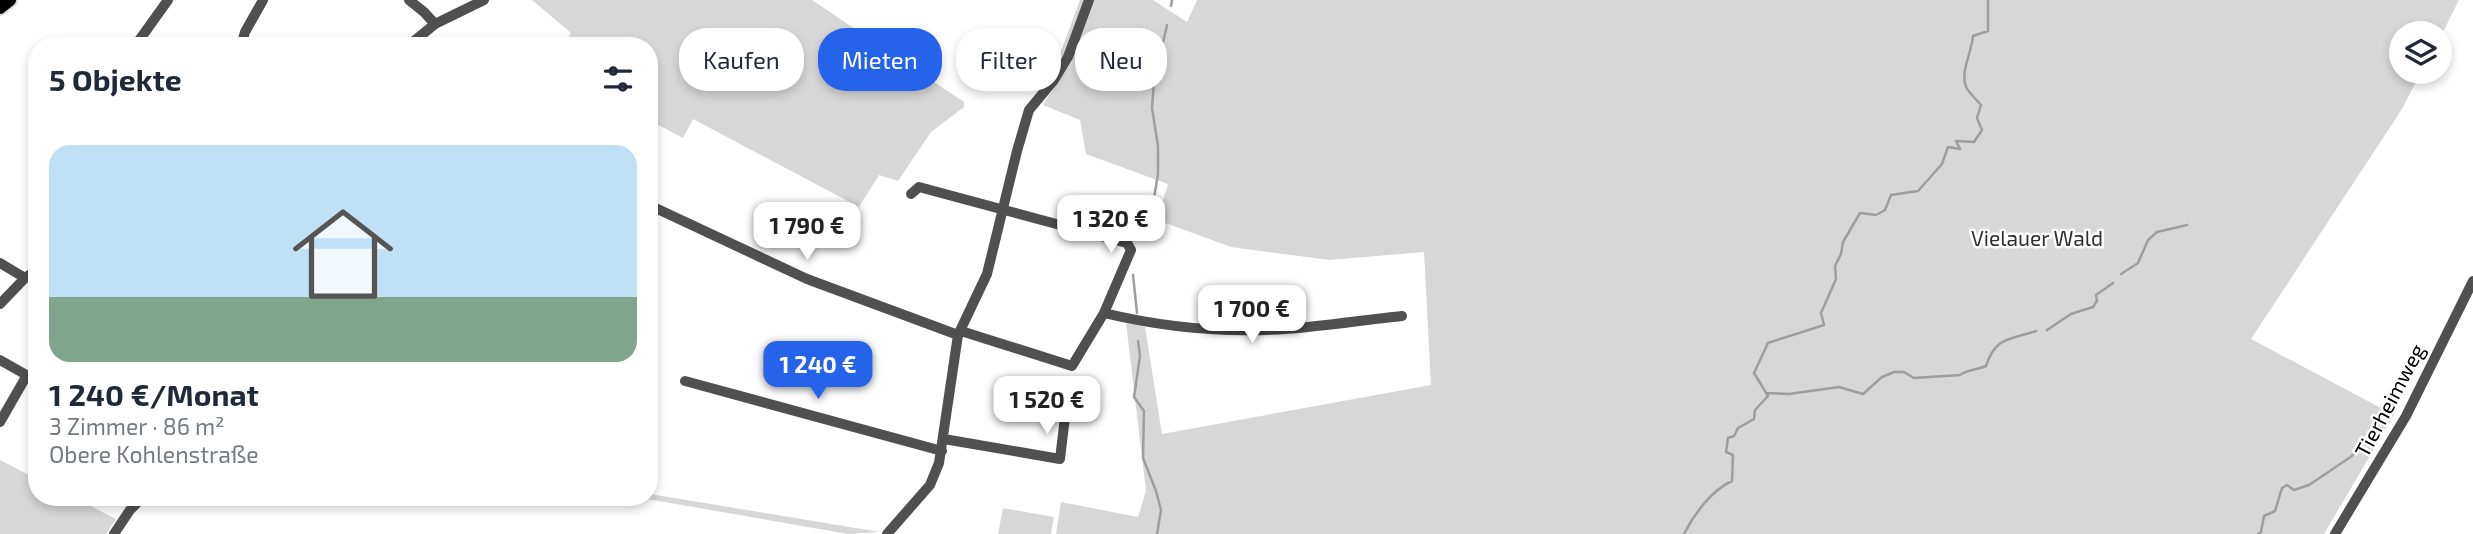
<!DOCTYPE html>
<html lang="de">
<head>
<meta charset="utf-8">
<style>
	:root { --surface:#fff; --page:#f6f6f7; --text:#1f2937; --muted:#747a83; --line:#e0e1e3; --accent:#2563eb }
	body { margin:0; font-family:"Exo 2",sans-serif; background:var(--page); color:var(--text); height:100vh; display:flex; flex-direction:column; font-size:26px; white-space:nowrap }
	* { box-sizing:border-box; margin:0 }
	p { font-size:23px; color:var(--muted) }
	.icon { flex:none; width:38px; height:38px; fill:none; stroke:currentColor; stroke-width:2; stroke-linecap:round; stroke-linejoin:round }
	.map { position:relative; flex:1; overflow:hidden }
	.sheet { position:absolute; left:28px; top:37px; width:630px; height:469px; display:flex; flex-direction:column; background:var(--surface); border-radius:28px; box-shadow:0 4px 10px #0003 }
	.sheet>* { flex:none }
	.top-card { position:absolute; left:679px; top:28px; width:665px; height:63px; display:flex; gap:14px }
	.fabs { position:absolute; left:2389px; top:21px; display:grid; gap:14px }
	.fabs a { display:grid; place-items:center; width:63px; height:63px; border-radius:50%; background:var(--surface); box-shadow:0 4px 10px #0003; font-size:35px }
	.price { position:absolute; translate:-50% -60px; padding:0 16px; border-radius:14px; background:#fff; color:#222; font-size:23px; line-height:46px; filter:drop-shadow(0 2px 4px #0008) }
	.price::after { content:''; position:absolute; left:50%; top:42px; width:21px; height:16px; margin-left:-10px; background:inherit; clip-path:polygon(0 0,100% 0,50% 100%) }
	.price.on { background:var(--accent); color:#fff }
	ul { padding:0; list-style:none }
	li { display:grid; align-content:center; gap:14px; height:371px; padding:0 21px }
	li+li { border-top:2px solid var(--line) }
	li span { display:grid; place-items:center; height:217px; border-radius:21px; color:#555 }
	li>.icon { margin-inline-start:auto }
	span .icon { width:126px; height:126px; fill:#fffc; stroke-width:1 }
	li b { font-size:30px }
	h2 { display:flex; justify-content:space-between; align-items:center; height:84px; padding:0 21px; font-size:30px }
	.pill { padding:0 24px; border-radius:28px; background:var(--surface); box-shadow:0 4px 10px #0003; font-size:24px; line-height:63px }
	.pill.on { background:var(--accent); color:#fff }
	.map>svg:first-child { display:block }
	.green { fill:#d7d7d7 }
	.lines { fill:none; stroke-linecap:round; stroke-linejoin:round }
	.stream { stroke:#9e9e9e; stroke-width:2.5 }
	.major-casing { stroke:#dbdbdb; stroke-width:16 }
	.minor { stroke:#505050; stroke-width:10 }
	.major { stroke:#000; stroke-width:12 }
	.labels { text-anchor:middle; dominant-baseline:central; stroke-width:5; stroke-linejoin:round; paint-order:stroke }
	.park-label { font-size:21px; fill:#2e2e2e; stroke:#fff }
	.street-label { font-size:21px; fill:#000; stroke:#fff }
</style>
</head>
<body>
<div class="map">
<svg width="2473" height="534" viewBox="0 0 2473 534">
	<rect width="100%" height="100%" fill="#fff"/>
	<path class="green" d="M532,0H812L964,102V107L931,132L898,181L879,175L859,207L693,119L683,138L649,120V46L563,45L571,33Z
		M1080,0H1153L1187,22L1197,0H2459L2440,38V33H2401V72H2421L2402,109L2251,339L2394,415L2324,534H1056L1061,502L1138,517L1146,491L1126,323L1145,327L1162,434L1431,385L1424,252L1329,260L1231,247L1157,220L1168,184L1086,154L1080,120L1043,105L1072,61L1059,56Z
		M0,460L37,479V497H73L116,519L106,534H0Z
		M649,493L656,495L880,532L848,534L636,497H649Z
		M1003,508L1054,517L1051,534H998Z"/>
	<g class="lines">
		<path class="stream" d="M1171,6L1172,0
			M1142,240L1151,216L1158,174V146L1152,108L1154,82L1167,25
			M2121,274L2138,263L2148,240L2157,232L2187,225
			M1133,275L1137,313
			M2047,330L2071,314L2093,307L2097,301L2096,295L2113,283
			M1138,341L1140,356L1134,397L1144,411L1143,458L1156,491L1161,510L1157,534
			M1766,393L1789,394L1839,387L1863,394L1882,377L1894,372H1904L1914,378L1960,375C1968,369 1977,370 1986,366C1996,336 2010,340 2036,331
			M1684,534C1694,514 1712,490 1732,481L1733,455L1726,452L1728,438L1734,436L1738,428L1754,419L1755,410L1768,396L1754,373L1768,343L1824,325L1821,313L1836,279L1835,266L1841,254L1843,242L1860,213L1876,215L1885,210L1891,195L1918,191L1942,164L1948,147L1960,149L1956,141L1974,142L1982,130L1977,118L1981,105C1977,100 1969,93 1966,87C1960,71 1972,52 1973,36L1988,31V0
			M2258,534L2261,532L2264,516L2275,511L2282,488L2287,485L2294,490L2309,485L2352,456C2356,446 2373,433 2382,428"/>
		<defs>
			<path id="major" d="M0,8L10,0"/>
		</defs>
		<use href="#major" class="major-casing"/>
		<path class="minor" d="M409,0L424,12L435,24
			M135,46L168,0
			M241,46L245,32L263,0
			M394,46H405
			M408,46L435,24L484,0
			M911,194L919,187L1127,243L1131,250L1104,313L1072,366L961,331
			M649,205L807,279L958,335
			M0,263L25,278
			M0,304L25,278L37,270
			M1104,313C1162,327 1225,333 1285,329C1324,326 1363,320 1402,316
			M0,360L37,381
			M685,381L942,451
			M0,422L27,375
			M944,439L1060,459L1065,417
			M114,534L130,510L143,497
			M887,534L930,485L939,463L958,335L987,274L1017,151L1029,110L1054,80L1068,57L1089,0
			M2335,534L2406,416L2473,281"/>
		<use href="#major" class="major"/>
	</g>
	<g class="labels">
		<g class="park-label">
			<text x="2037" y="237">Vielauer Wald</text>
		</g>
		<g class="street-label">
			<text transform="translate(2389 400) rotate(-62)">Tierheimweg</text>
		</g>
	</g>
</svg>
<div class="fabs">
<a><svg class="icon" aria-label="layers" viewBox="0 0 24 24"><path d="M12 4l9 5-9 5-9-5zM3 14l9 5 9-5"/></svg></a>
</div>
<b class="price" style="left:1111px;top:255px">1 320 €</b>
<b class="price" style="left:807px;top:262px">1 790 €</b>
<b class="price" style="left:1252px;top:345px">1 700 €</b>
<b class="price on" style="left:818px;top:401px">1 240 €</b>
<b class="price" style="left:1047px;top:436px">1 520 €</b>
<div class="top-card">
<a class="pill">Kaufen</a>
<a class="pill on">Mieten</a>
<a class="pill">Filter</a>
<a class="pill">Neu</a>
</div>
<section class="sheet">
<h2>5 Objekte<svg class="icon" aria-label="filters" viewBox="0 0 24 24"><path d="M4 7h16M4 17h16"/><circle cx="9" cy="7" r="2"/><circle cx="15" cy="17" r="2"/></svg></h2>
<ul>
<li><span style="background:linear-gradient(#bfe0f5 70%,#7fa58c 0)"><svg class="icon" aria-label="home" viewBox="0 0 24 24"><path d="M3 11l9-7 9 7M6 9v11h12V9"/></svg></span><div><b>1 240 €/Monat</b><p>3 Zimmer · 86 m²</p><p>Obere Kohlenstraße</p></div></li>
</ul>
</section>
</div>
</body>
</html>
